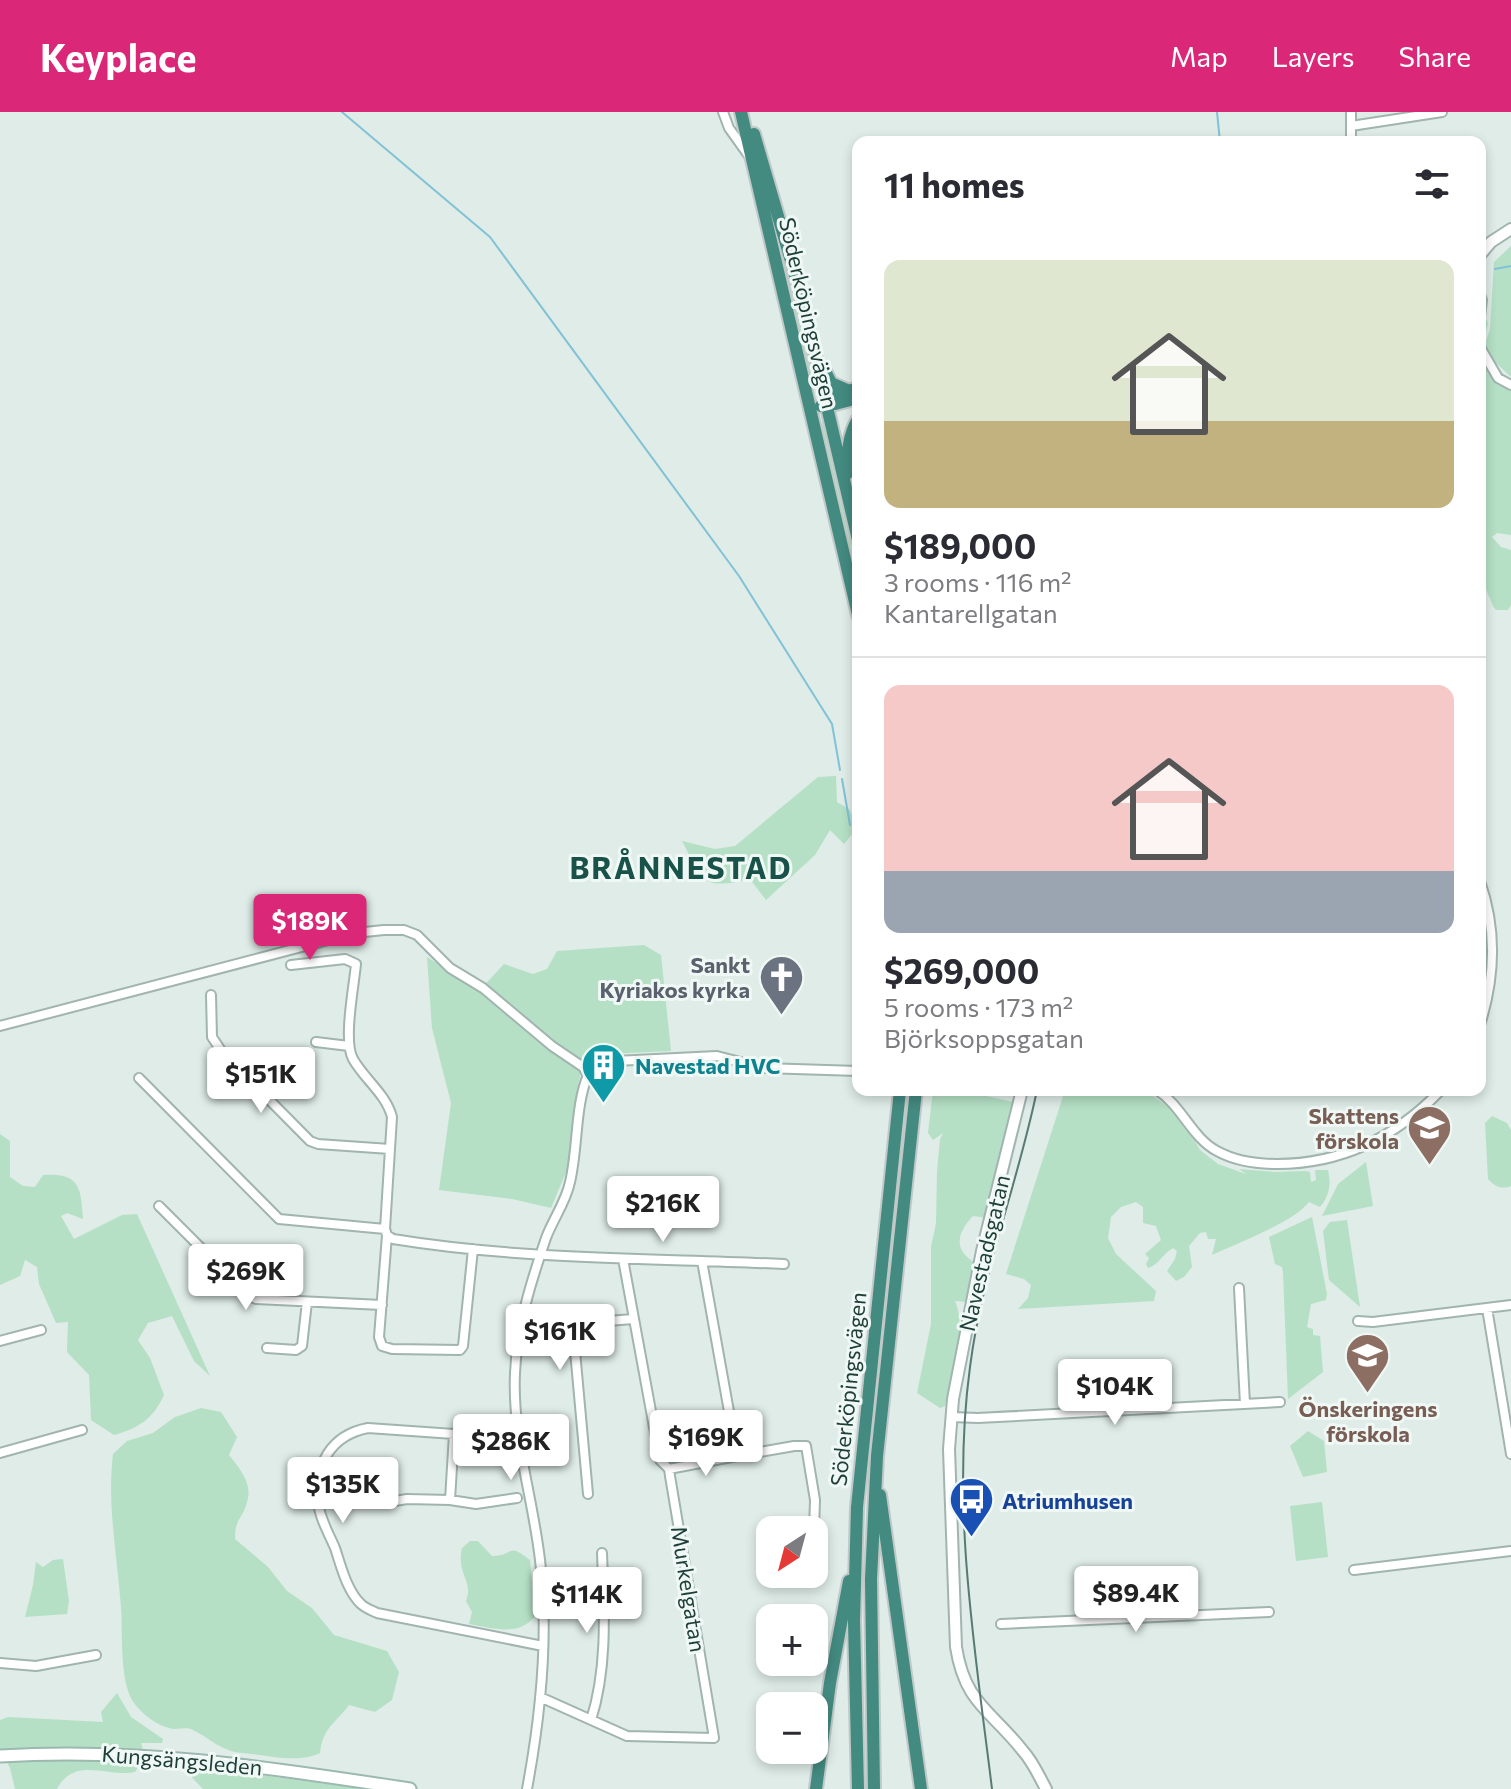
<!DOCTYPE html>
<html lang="en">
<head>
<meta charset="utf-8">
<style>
	:root { --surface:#fff; --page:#f2f2f3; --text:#2b2b33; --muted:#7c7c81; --line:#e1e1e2; --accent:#db2777 }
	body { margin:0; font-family:Commissioner,sans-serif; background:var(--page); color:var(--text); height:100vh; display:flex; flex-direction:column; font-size:30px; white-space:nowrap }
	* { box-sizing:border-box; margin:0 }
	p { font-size:26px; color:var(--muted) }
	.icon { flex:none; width:44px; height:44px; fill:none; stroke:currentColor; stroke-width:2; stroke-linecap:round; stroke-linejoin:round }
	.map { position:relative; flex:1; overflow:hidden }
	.details { position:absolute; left:852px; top:24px; width:634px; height:960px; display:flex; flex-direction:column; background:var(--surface); border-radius:16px; box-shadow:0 4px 12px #0003 }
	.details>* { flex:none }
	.needle { width:52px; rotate:216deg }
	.fabs { position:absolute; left:756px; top:1404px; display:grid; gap:16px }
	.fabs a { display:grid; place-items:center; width:72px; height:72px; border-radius:16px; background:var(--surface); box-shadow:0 4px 12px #0003; font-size:40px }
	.price { position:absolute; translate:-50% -68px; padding:0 18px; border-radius:8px; background:#fff; color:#222; font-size:26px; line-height:52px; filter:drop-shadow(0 2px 4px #0008) }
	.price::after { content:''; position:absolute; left:50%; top:48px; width:24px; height:18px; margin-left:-12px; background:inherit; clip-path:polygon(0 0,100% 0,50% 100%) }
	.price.active { background:var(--accent); color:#fff }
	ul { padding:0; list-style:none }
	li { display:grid; align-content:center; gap:16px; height:424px; padding:0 32px }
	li+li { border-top:2px solid var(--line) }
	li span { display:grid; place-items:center; height:248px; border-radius:16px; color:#555 }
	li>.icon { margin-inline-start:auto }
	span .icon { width:144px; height:144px; fill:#fffc; stroke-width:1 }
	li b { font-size:34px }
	h2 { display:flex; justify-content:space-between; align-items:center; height:96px; padding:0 32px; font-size:34px }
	header { display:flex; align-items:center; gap:48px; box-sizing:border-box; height:112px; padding:0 40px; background:var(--accent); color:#fff }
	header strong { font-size:38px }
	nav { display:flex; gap:44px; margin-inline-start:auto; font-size:28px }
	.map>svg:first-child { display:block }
	.green { fill:#b5e0c5 }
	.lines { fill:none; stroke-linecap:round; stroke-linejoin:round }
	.stream { stroke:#81c2d7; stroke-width:2 }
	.minor-casing { stroke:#a1b4af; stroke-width:12 }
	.tertiary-casing { stroke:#a1b4af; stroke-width:14 }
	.secondary-casing { stroke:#9cb9b1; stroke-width:15 }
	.trunk-casing { stroke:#c0c9c7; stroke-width:16 }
	.minor { stroke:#fff; stroke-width:8 }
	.tertiary { stroke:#fff; stroke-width:10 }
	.secondary { stroke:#fff; stroke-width:11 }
	.trunk { stroke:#438a80; stroke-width:12 }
	.tram { stroke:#587a74; stroke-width:2 }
	.labels { text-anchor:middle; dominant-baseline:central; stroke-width:6; stroke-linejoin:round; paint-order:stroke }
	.street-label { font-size:22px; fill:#1e3e38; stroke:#f0f8f5 }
	.worship-label { font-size:22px; font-weight:bold; fill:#5b616d; stroke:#f0f8f5; text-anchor:end }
	.culture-label { font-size:22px; font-weight:bold; fill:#0d838f; stroke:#f0f8f5; text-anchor:start }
	.education-label { font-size:22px; font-weight:bold; fill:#785e54; stroke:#f0f8f5; text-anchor:end }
	.transit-label { font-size:22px; font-weight:bold; fill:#164399; stroke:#f0f8f5; text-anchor:start }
	.district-label { font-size:30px; font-weight:bold; letter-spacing:2px; fill:#185249; stroke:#f0f8f5 }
</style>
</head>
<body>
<header>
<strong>Keyplace</strong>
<nav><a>Map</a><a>Layers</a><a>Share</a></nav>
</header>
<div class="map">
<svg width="1511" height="1677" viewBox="0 0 1511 1677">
	<rect width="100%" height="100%" fill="#dfece7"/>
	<path class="green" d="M773,106L818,281L809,266L770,107Z
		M1511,134V265L1495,250L1485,232L1490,217L1494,150Z
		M1484,201L1488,211L1483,233L1492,252L1511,269V423L1497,421L1492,425L1501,435L1511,438V493L1508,498H1496L1493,494L1480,463V202Z
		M823,301L858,457V476L822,314Z
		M836,664L837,690L850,698L857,716L844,732L830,718L815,743L766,788L750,767C700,779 703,768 682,729L715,737L735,734L818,665Z
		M644,833L661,843L671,939L607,942L585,947L579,968L569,1053L551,1096L512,1087L439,1078L451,991L432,916L427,845L480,878L504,852L533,862L547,857L557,839Z
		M933,978H977V982L1014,990L987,1106L973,1104C957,1121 953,1137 974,1150L967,1190L955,1189C967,1215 952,1265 945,1294L940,1296L917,1281L931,1212V1135L936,1111L937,1060L940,1027L943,1021L933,1028L928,1021Z
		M1065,978H1144L1179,1002L1200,1038L1218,1052L1246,1062L1239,1057L1276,1060L1305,1059L1310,1060L1311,1070L1316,1068L1315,1058H1328C1331,1072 1330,1083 1320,1095L1309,1090C1294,1110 1236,1132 1212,1143L1216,1127H1208L1206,1120L1200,1121L1189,1134L1192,1155L1184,1165L1176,1169L1167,1159L1175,1147L1177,1139L1173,1136C1163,1141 1159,1153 1148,1156L1146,1152L1149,1146L1145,1142L1161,1128L1156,1114L1143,1111V1095L1136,1090L1121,1095L1111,1105L1108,1126L1116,1142L1156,1179L1154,1189L1018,1197L1028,1186L1031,1173L1024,1167L1006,1162Z
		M1492,1004L1507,1011L1511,1018V1074C1502,1078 1494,1074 1488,1067L1485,1011Z
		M0,1022L10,1029V1065L23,1074L35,1075L43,1063C80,1060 81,1076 83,1107L67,1101L61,1104L74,1127L122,1103L137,1102L210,1264L194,1249L172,1204L148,1211L138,1228L150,1246L164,1283C153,1307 139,1316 114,1323L91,1308L89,1263L67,1240L68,1210L56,1211L39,1172L37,1155L25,1148L20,1164L0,1173Z
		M1366,1050L1373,1094L1322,1104L1338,1072Z
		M1312,1105L1327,1182L1326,1188L1311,1192L1307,1215L1313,1217V1223L1320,1224L1323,1260L1288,1287L1283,1160L1282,1155L1275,1152L1269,1125Z
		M1347,1108L1360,1195L1329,1168L1323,1119L1330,1110Z
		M201,1296L221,1300L237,1325L229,1343C240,1357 253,1372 247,1390C243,1407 235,1405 235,1427L268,1455L287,1479L312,1496L334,1523L387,1539L399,1560L392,1588L375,1600L349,1593C335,1612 323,1615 320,1641C297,1652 267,1643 242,1641C221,1639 211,1627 193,1618C187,1615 181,1617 175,1617C160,1616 143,1603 134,1591C119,1570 123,1521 121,1495C117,1443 107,1393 113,1342L127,1329L153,1321L175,1305Z
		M1308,1319L1324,1329L1327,1360L1303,1365L1290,1334Z
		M1322,1390L1328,1445L1296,1449L1290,1394Z
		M470,1429H478L492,1444C515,1444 506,1429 530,1448L535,1504C520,1525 492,1516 469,1512L472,1500L466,1489C474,1468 456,1463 462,1436Z
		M63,1447L69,1489L67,1502L25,1505L33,1473L36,1450L43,1455L53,1448Z
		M117,1581L131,1605L163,1627L162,1631H141C145,1641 141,1651 135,1660C110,1666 74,1643 57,1677H15L10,1656L0,1637V1608L8,1605L103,1610L101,1600Z
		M179,1652L364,1677H203Z"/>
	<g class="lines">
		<path class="stream" d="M342,0L490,125L739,464L832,612L840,658
			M1217,0L1220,30
			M1495,157L1511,154
			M842,667L850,713"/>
		<defs>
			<path id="minor" d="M723,0L729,16L749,44
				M1351,0V30
				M1351,14L1442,0
				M1480,183L1482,188L1480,205
				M1480,235L1498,266L1511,273
				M1480,769C1497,817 1495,866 1480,913
				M291,853L345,847L356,852C354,874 343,929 353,947C365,968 386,982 392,1005L385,1117L387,1123L393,1127C522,1148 653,1146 784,1152
				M211,883L212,925L222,940L310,1029L318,1032L390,1037
				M0,914L355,821L384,818H404L417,823L450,856L483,876L552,934L583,955L588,963
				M316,930L349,934
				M139,966L279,1107L385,1117
				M1157,978C1182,994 1192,1026 1217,1039C1235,1049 1257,1052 1277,1052C1343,1052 1396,1025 1441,978
				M159,1094L249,1184L256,1187L382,1193
				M387,1123L379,1225L382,1234L392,1237L460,1238L463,1234L473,1137
				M702,1149L737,1344L794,1334H806L815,1388L814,1418
				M1239,1176L1245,1292
				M1487,1196L1511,1342
				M1358,1209L1373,1210L1511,1193
				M0,1229L41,1218
				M267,1236L296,1238L302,1234L307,1190
				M951,1305L978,1306L1280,1290
				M519,1316L454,1322L368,1316C331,1323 314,1353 318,1389C319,1405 329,1422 335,1436C341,1454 347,1479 361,1492C365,1496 373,1499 377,1501L543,1534
				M0,1341L82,1318
				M669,1357L737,1344
				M588,1382L575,1239L576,1222L583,1211L633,1207
				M450,1388L454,1322
				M383,1391L407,1387L450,1388L476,1392L517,1386
				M814,1423V1451
				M1354,1458L1511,1439
				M1001,1512L1269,1500
				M0,1551L36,1554L96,1543
				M540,1585L627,1624L714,1626L670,1364L669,1357L660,1348L623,1147
				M591,1608C608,1555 604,1496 602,1441
				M527,1677C541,1602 549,1523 540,1448C533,1386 512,1324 515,1261C517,1214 531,1170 546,1126C553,1107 566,1090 570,1070C578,1037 575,993 588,963L605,951L615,949L717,944L763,956L858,959"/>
			<path id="tertiary" d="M1480,143L1491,130L1511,117
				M1022,978L982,1139L953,1287L949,1337L956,1535C965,1592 991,1598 1023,1639C1033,1650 1039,1664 1046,1677"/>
			<path id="secondary" d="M0,1644C140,1635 272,1656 410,1677"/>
			<path id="trunk" d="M741,0L858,503
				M754,22L801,183L858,428
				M823,255L831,271L847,278
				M825,290L835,292L858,286
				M821,294L832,284L858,276
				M848,361C847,341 848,324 858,307
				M880,1383L921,1677
				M816,1677L830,1571L849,1469
				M858,1677L854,1509L857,1395L900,978
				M874,1677L871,1467L877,1344L916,978"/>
		</defs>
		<use href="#minor" class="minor-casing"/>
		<use href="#tertiary" class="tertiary-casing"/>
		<use href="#secondary" class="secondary-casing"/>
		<use href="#trunk" class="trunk-casing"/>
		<use href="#minor" class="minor"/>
		<use href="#tertiary" class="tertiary"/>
		<use href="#secondary" class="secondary"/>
		<use href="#trunk" class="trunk"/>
		<path class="tram" d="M992,1677C975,1538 951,1395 970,1255C982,1160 1018,1071 1037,978"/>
	</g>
	<defs>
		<symbol id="church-pin" viewBox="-11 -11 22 30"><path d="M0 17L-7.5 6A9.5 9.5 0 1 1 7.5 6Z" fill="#6b7280" stroke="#f0f8f5"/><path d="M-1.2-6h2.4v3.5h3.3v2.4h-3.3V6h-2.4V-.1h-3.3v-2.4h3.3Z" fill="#fff"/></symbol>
		<symbol id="building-pin" viewBox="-11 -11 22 30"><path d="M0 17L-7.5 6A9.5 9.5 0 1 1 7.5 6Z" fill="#0f9aa8" stroke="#f0f8f5"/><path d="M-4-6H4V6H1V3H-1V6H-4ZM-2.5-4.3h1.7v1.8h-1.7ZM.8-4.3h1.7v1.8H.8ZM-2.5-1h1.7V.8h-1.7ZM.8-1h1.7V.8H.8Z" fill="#fff"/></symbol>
		<symbol id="school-pin" viewBox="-11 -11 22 30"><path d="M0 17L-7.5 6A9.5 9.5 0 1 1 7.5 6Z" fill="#8d6e63" stroke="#f0f8f5"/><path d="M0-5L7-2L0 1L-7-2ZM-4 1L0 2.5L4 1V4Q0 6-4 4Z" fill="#fff"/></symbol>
		<symbol id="bus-pin" viewBox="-11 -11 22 30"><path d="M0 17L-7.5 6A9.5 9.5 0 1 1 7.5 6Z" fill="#1a4fb4" stroke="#f0f8f5"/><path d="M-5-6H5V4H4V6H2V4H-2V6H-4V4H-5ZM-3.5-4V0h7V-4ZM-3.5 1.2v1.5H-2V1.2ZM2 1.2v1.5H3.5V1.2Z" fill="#fff"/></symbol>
	</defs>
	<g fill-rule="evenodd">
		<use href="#church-pin" x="756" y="840" width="51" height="69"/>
		<use href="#building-pin" x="578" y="928" width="51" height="69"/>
		<use href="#school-pin" x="1404" y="990" width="51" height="69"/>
		<use href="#school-pin" x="1342" y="1218" width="51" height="69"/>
		<use href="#bus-pin" x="946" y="1362" width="51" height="69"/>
	</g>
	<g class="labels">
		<g class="street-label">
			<text transform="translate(809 201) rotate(77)">Söderköpingsvägen</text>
			<text transform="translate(984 1141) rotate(-77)">Navestadsgatan</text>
			<text transform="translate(848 1277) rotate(-84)">Söderköpingsvägen</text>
			<text transform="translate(689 1477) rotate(81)">Murkelgatan</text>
			<text transform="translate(182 1648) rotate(5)">Kungsängsleden</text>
		</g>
		<g class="worship-label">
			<text x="750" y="852">Sankt<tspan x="750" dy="25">Kyriakos kyrka</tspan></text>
		</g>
		<g class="culture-label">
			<text x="635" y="953">Navestad HVC</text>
		</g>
		<g class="education-label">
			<text x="1399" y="1003">Skattens<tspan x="1399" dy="25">förskola</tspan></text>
			<text x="1368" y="1296" text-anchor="middle">Önskeringens<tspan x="1368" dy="25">förskola</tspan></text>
		</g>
		<g class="transit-label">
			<text x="1002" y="1388">Atriumhusen</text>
		</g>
		<g class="district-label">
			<text x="681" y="754">BRÅNNESTAD</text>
		</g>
	</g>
</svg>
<div class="fabs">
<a><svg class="needle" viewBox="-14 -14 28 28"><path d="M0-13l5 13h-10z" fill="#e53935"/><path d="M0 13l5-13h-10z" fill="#7c7c81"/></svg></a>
<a>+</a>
<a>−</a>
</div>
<b class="price active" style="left:310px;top:850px">$189K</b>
<b class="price" style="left:261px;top:1003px">$151K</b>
<b class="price" style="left:663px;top:1132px">$216K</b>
<b class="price" style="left:246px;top:1200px">$269K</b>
<b class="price" style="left:560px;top:1260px">$161K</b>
<b class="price" style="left:1115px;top:1315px">$104K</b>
<b class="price" style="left:706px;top:1366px">$169K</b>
<b class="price" style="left:511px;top:1370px">$286K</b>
<b class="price" style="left:343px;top:1413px">$135K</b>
<b class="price" style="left:1136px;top:1522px">$89.4K</b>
<b class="price" style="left:587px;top:1523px">$114K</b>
<section class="details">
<h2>11 homes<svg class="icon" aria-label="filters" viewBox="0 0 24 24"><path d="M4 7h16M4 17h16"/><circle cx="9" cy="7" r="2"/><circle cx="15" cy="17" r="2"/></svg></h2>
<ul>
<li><span style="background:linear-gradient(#dfe7d0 65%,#c2b280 0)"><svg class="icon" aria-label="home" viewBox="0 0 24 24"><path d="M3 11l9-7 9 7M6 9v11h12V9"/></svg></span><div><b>$189,000</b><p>3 rooms · 116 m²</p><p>Kantarellgatan</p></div></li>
<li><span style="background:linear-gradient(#f6c9c9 75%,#9aa5b1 0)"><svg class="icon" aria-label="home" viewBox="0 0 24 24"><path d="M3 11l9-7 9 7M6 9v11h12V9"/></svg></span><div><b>$269,000</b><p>5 rooms · 173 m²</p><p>Björksoppsgatan</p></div></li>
</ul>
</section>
</div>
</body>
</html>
